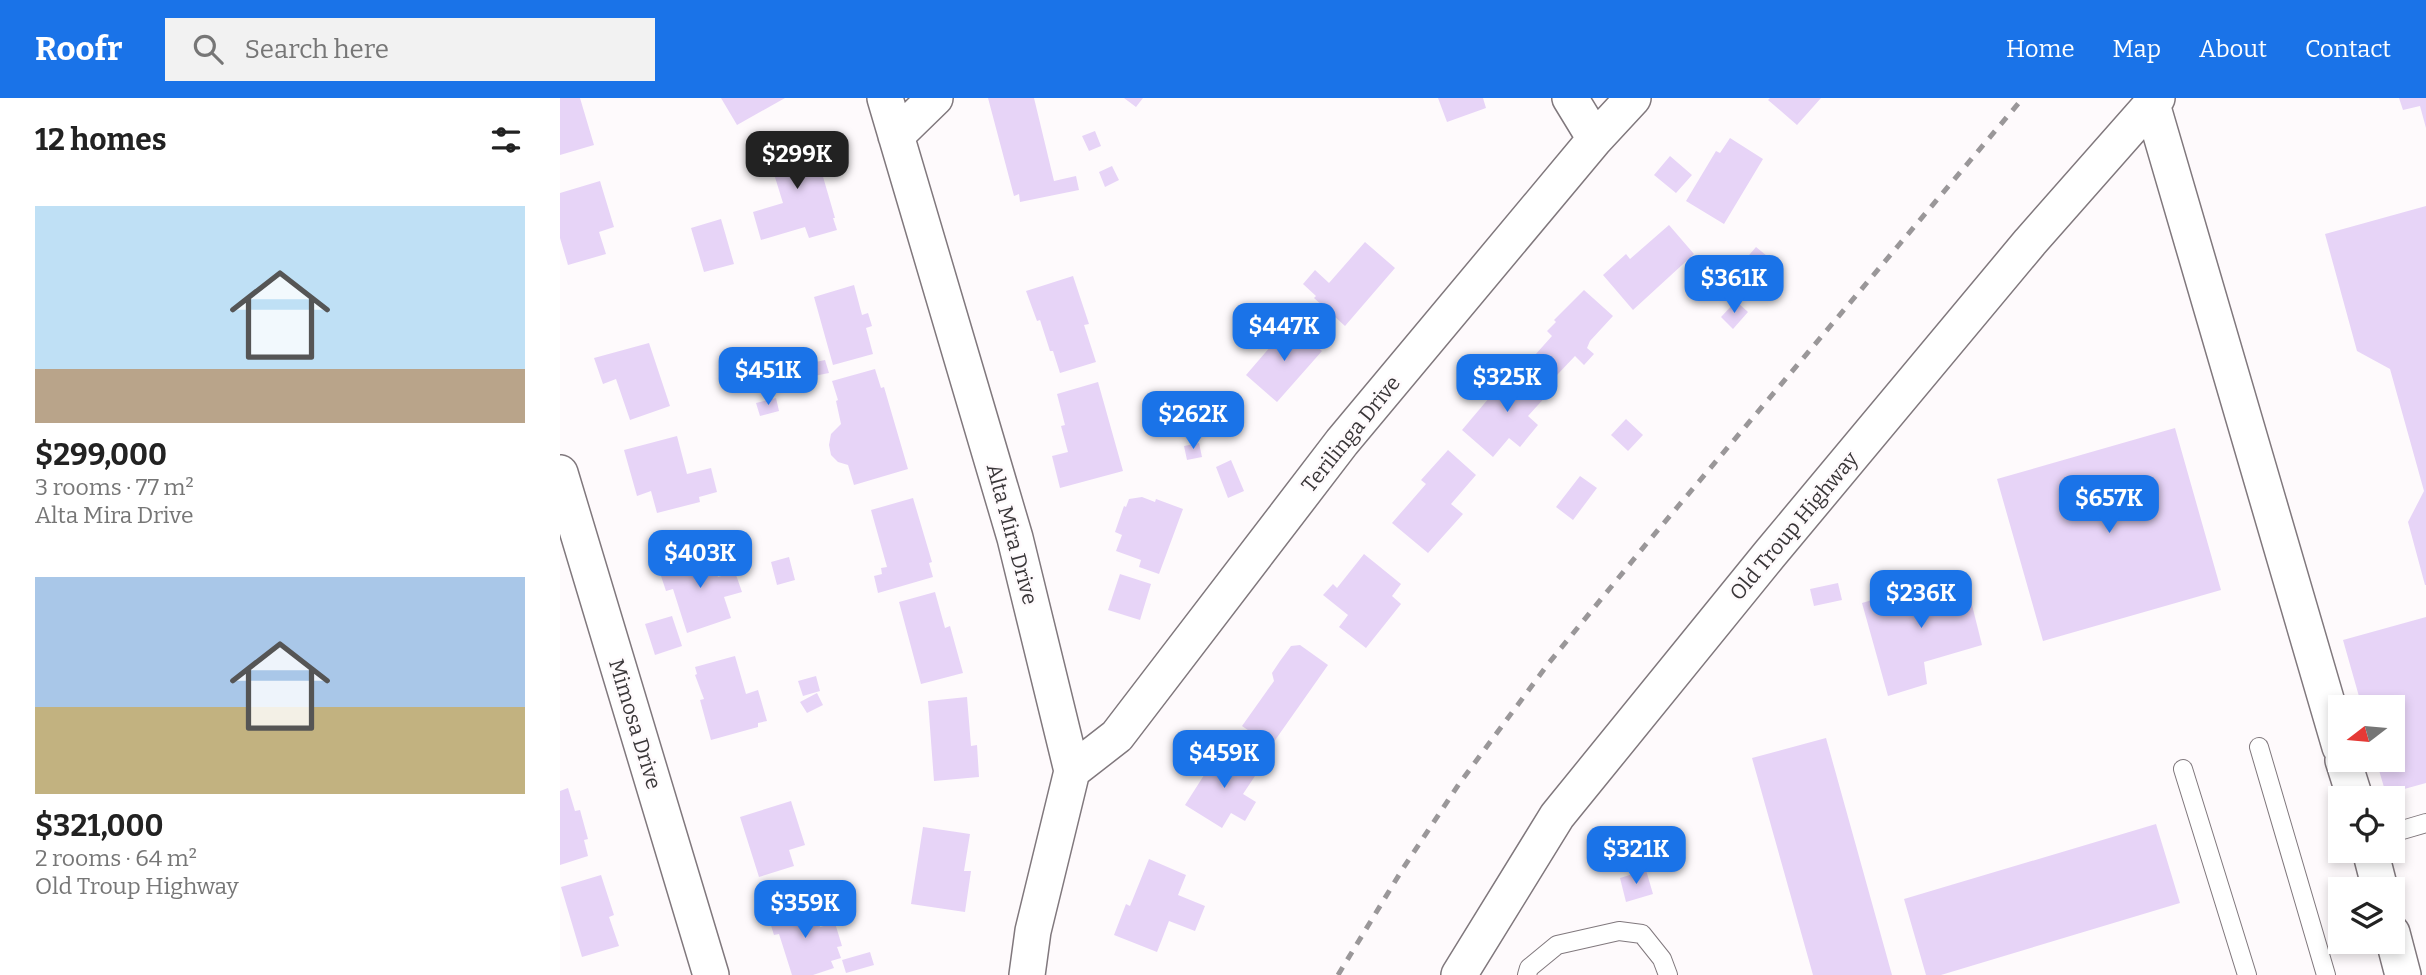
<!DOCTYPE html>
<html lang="en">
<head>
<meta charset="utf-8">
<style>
	:root { --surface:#fff; --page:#f2f2f2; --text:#222; --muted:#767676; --accent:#1a73e8 }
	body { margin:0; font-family:Bitter,serif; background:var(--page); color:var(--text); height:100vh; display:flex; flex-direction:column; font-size:26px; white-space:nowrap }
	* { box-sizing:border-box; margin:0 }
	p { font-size:23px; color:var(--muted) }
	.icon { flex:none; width:38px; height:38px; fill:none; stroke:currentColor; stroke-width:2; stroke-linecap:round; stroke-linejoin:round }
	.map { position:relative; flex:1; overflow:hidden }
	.drawer { display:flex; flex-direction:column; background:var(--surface); width:560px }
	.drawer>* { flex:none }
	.needle { width:46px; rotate:254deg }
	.controls { position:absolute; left:1768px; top:597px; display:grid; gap:14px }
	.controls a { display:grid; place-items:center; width:77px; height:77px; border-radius:0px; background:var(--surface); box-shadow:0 4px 10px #0003; font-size:35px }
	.price { position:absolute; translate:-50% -60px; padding:0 16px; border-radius:14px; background:var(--accent); color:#fff; font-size:23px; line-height:46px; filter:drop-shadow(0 2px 4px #0008) }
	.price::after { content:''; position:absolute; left:50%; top:42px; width:21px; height:16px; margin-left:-10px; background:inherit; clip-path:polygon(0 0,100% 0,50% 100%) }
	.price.on { background:#222; color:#fff }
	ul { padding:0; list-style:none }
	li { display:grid; align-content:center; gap:14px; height:371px; padding:0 35px }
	li span { display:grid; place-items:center; height:217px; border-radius:0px; color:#555 }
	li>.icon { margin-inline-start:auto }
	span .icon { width:126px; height:126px; fill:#fffc; stroke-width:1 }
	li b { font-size:30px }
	h2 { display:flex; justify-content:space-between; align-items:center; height:84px; padding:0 35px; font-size:30px }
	header { display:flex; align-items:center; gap:42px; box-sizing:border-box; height:98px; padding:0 35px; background:var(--accent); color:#fff }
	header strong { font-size:33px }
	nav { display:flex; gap:38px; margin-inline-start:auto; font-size:24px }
	.search { width:490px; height:63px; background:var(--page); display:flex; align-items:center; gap:18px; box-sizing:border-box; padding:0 24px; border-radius:0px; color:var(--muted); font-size:26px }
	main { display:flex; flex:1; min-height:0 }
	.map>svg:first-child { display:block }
	.building { fill:#e7d4f7 }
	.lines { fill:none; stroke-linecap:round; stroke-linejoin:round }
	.lane-casing { stroke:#80787d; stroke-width:20 }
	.street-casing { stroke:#80787d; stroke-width:38 }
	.lane { stroke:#fff; stroke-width:18 }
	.street { stroke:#fff; stroke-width:35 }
	.rail { stroke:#9a9799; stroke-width:5; stroke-dasharray:9 9; stroke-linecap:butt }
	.labels { text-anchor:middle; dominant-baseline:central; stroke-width:5; stroke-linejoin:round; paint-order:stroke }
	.street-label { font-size:21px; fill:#393638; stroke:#fefafc }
</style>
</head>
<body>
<header>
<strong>Roofr</strong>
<div class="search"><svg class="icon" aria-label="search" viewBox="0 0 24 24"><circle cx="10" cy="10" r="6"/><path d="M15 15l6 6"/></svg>Search here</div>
<nav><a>Home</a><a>Map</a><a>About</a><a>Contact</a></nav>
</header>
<main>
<section class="drawer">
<h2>12 homes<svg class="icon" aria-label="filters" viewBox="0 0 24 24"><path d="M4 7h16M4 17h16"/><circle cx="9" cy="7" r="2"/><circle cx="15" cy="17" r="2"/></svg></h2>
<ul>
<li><span style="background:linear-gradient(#bfe0f5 75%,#b9a48a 0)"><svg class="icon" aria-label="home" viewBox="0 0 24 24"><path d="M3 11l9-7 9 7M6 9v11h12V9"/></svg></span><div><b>$299,000</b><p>3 rooms · 77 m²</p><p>Alta Mira Drive</p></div></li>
<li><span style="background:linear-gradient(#a9c7e8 60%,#c2b280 0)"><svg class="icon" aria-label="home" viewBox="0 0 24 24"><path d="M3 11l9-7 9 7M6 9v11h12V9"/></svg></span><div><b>$321,000</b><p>2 rooms · 64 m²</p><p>Old Troup Highway</p></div></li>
</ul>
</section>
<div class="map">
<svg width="1866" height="877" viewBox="0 0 1866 877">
	<rect width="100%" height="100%" fill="#fefafc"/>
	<path class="building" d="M0,0H20L34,47L0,57Z
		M161,0H225L177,27Z
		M428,0H474L494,83L516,78L519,92L460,104L459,96L454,98Z
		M564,0H583L576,9Z
		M878,0H923L926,10L887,24Z
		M1210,0H1261L1237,27L1208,2Z
		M1839,0H1866V30L1860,8L1843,12Z
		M535,33L541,48L529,53L522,38Z
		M250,34L275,120H273L277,132L249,140L245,129L201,142L193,114L223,105L205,47Z
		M1170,40L1203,61L1164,126L1126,103L1156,53L1160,55Z
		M1110,58L1132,77L1116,95L1094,77Z
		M552,68L559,82L545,89L539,74Z
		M40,83L54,129L39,134L46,156L8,167L0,140V95Z
		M1866,108V487H1865L1848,424L1864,393L1830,271L1797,253L1765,136Z
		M161,121L174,166L144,174L131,130Z
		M1109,127L1134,156L1073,212L1043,177L1066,156L1070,161Z
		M805,144L835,170L785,228L754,200L756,198L743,186L755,172L769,185Z
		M1196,149L1217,166L1205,180L1184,163Z
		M513,178L529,226L524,227L536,264L500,275L493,253H490L480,222L477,223L466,193Z
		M294,187L302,217L308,215L312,228L306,230L313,256L273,267L254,199Z
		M1024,192L1053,218L1030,243L1027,250L1034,256L1024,267L1015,258L997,277L975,257L992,238L987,233L996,224L994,222Z
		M1176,203L1188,214L1173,231L1161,219Z
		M730,226L762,253L717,304L686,277Z
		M89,245L110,308L70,322L56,281L43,286L34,260Z
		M265,262L269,275L254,278L251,265Z
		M956,268L988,296L968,318L978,327L960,349L949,340L933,359L902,332Z
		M315,271L321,290L324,289L348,371L294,387L288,367L278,364L271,357L269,347L271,336L281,326L276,303L278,302L272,283Z
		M538,284L563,373L500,390L492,358L508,354L501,328L505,327L497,296Z
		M216,300L219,313L200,318L196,305Z
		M1066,321L1083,337L1068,353L1051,337Z
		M1615,330L1661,492L1483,543L1437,381Z
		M117,338L127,376L151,370L157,394L139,399L140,404L97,415L91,393L77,398L64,352Z
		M639,345L642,359L627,362L624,348Z
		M888,352L916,377L891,406L903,416L868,455L832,425L866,386L861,382Z
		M671,362L684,393L668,400L656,369Z
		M1020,378L1037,390L1013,422L996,409Z
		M582,399L595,404L596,401L623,411L599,476L579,469L581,462L556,453L562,437L555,434L564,408L566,409L569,401Z
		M353,400L372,464L369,465L373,479L318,495L314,478L322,476L321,470L327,469L311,412Z
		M150,452L158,479L175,474L182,494L164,499L171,520L127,535L113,491L106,493L98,469Z
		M804,456L841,486L832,498L841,506L806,550L779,529L788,517L763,497L773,486L777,490Z
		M229,459L235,482L217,487L211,464Z
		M1404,475L1422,547L1364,564L1367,586L1328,598L1302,505Z
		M560,476L591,486L580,522L548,512Z
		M1278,485L1282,502L1254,508L1250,491Z
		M375,494L385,530L390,528L403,575L361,586L339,504Z
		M112,518L122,548L95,557L85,526Z
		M1866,519V685L1826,696L1816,662H1832V609H1802L1783,542Z
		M740,547L768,567L711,648L682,628L714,583L712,575L720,563L731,548Z
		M175,558L186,596L198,592L207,623L198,625V629L151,642L140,602L144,601L135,577L137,576L135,569Z
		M256,578L260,593L243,598L238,583Z
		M257,595L263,607L247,615L240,604Z
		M407,599L411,648L417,647L419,679L374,683L368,603Z
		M1266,640L1332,877H1253L1192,660Z
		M662,649L699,672L683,696L696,704L685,723L671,715L662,730L625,707Z
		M8,690L15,713L20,712L28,741L24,742L28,758L0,767V693Z
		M231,703L245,747L229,752L234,768L199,779L180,719Z
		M1596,726L1620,805L1381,877H1366L1344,801Z
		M363,729L410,736L404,773H411L405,814L351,806Z
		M589,761L626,777L618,797L645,808L635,833L609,823L597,854L554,837L566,806L570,808Z
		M1086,772L1093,796L1066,804L1060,780Z
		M41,777L54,817L49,819L59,848L22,859L1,789Z
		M238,803L245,826L258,822L260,829L275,825L282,848L277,849L281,860L271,863L274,870L253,877H232L219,836L214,837L206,812Z
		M310,854L314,867L286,875L282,862Z"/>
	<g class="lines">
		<defs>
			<path id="lane" d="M1699,649L1766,877
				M1623,671L1687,877
				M1832,735L1866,725
				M967,877L969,870L997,847L1059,833L1082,836L1102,861L1108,877"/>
			<path id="street" d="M325,0L455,440L512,673L473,833L467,877
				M1010,0L1035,41
				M1592,6L1780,649
				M336,38L375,0
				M0,375L151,877
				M1783,662L1795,700
				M512,673L557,638L782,344L1035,41L1073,0
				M1810,752L1820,791
				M1832,835L1843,877
				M899,877L997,718L1209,457L1470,144L1597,0"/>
		</defs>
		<use href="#lane" class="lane-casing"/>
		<use href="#street" class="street-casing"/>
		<use href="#lane" class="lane"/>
		<use href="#street" class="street"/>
		<path class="rail" d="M778,877L842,772L899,686L988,566L1087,445L1463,0"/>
	</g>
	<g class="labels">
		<g class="street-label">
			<text transform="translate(791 336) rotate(-51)">Terilinga Drive</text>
			<text transform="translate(1234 428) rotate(-50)">Old Troup Highway</text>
			<text transform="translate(452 436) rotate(75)">Alta Mira Drive</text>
			<text transform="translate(75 626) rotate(73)">Mimosa Drive</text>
		</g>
	</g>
</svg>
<div class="controls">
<a><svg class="needle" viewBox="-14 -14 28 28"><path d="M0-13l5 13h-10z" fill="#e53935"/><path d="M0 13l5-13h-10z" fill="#767676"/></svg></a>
<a><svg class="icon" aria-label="locate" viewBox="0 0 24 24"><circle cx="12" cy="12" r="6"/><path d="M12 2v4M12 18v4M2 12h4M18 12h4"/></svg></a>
<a><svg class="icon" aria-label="layers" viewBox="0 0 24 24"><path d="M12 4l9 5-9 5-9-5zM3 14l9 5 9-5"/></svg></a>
</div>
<b class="price on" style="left:237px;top:93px">$299K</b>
<b class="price" style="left:1174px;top:217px">$361K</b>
<b class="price" style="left:724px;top:265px">$447K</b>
<b class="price" style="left:208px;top:309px">$451K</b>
<b class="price" style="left:947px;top:316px">$325K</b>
<b class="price" style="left:633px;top:353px">$262K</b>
<b class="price" style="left:1549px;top:437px">$657K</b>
<b class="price" style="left:140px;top:492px">$403K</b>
<b class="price" style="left:1361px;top:532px">$236K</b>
<b class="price" style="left:664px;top:692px">$459K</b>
<b class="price" style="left:1076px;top:788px">$321K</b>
<b class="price" style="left:245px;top:842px">$359K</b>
</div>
</main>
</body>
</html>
